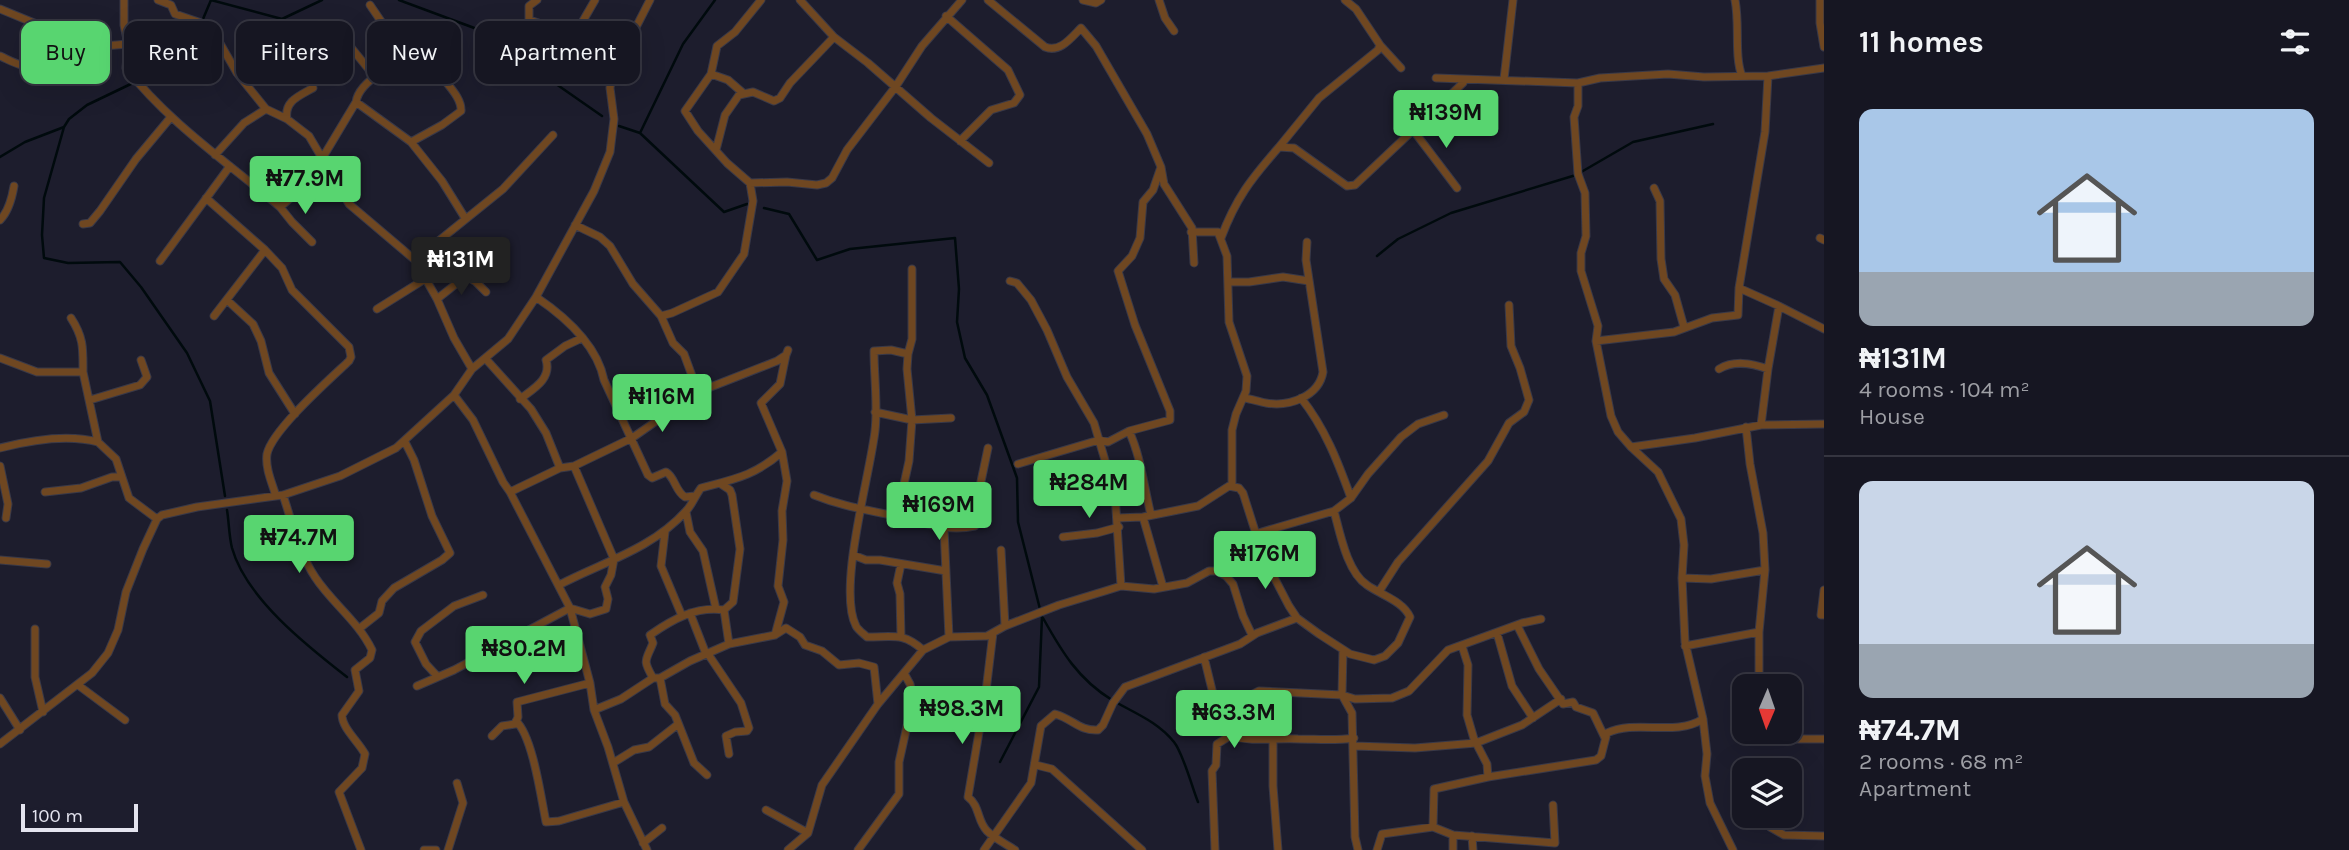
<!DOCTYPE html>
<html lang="en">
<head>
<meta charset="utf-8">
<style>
	:root { --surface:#161622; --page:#1f1f2a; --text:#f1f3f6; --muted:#9e9fa5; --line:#353540; --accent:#58d570 }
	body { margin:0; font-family:Karla,sans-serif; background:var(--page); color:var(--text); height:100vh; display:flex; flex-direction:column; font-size:26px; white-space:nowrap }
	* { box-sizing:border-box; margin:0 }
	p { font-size:23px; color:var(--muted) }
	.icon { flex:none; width:38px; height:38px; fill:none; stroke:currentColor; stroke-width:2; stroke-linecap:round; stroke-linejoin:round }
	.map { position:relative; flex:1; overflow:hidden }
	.sheet { display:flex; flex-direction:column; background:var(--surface); width:525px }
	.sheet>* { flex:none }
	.guide { position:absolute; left:21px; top:21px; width:665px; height:63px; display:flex; gap:14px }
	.needle { width:46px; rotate:182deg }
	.controls { position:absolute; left:1732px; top:674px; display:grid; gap:14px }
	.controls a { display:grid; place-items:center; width:70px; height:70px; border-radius:14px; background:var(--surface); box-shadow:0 7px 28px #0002,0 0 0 2px var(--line); font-size:35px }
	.scale { position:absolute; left:21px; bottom:18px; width:117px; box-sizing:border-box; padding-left:7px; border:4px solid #e4e4ef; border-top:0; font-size:19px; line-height:24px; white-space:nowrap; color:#e4e4ef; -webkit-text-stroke:5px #1d1d2d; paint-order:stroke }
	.price { position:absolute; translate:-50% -60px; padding:0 16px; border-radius:7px; background:var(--accent); color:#111; font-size:23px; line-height:46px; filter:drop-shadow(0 2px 4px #0008) }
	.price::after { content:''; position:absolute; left:50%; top:42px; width:21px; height:16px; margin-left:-10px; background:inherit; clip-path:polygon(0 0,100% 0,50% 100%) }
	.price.active { background:#222; color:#fff }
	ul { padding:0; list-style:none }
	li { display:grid; align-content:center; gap:14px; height:371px; padding:0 35px }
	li+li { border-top:2px solid var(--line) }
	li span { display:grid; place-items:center; height:217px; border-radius:14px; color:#555 }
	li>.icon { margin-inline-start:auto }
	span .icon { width:126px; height:126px; fill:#fffc; stroke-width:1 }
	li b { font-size:30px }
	h2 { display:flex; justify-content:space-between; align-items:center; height:84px; padding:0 35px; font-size:30px }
	.chip { padding:0 24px; border-radius:14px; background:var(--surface); box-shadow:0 7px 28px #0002,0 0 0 2px var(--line); font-size:24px; line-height:63px }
	.chip.active { background:var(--accent); color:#111 }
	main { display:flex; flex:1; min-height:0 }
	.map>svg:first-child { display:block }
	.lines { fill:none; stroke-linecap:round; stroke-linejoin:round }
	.stream { stroke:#000a0d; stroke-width:2.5 }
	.street-casing { stroke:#393948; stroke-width:9 }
	.street { stroke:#6f4721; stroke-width:7 }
</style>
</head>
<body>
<main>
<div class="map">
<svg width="1824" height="850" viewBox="0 0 1824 850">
	<rect width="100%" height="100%" fill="#1d1d2d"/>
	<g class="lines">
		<path class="stream" d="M399,0L477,29L602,116
			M619,126L640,133L724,212L747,204L751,205
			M64,127L44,198L42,235L44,258L68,263L120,262L141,287L187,353L210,401L225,496
			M640,133L683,44L715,0
			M0,157L25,142L64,127L69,119L87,105L187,57L211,0L282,19L322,0
			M764,208L789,214L817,260L850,249L955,238L959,289L957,322L965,358L987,395L1017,478L1018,522L1042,617L1039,687L1000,762
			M1377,256L1398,239L1451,213L1576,175L1633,142L1713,124
			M227,510C229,522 229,536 232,548C246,598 307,646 347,677
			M1043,618C1062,652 1078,679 1112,700C1134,713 1157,721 1174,742C1183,753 1192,787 1198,802"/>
		<defs>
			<path id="street" d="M124,0V25L128,44L126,68C169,123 227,162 280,207L308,183L329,170
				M158,0L171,5L175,14L210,26L237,73L266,109L287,119L309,136L349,204L415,260L437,299L454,338L472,369
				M537,0L529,6V20C546,27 561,25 580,26
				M595,0L580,26L585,32L624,51
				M800,0L834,37L868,63L931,118L989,163
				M988,0L1045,47C1060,53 1071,38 1081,28L1096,46L1147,134L1161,167L1164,184L1192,228L1194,263
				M1083,0L1096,3L1101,0
				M1159,0L1165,18L1174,31
				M1345,0L1356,9L1380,45L1378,50L1319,98L1279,147L1294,148L1347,186L1355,185L1463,83
				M1735,0C1740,24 1734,56 1742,76
				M1820,0V23L1824,47
				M370,5L406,58
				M0,9L92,47L128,44
				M946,16L1008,70L1020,95L1014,103L991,110L960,141
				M336,29L375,77
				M1380,45L1401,68
				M0,56C7,59 15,64 22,65C37,67 64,52 75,42
				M711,74L728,80L743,93
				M1436,78L1578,83L1600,78L1668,74L1704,77L1768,76L1824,68
				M1504,79L1513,0
				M1578,83V106L1574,117L1578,174L1585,193L1586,236L1581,253V271L1598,326L1596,341L1611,416L1618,432L1631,447L1658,472L1681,519L1684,545L1682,578L1685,642L1703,719L1707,754L1705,776L1710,803L1733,850
				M287,119C284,101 299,96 313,88
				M1413,130L1457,188
				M411,142L442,125L461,111C462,94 440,80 435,64L422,55C402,58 359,80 356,102L411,142L442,181L465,218
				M716,150L725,115L739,95L753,92L774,101L780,98L790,83L834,37
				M215,155L244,123L266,109
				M323,157L356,102
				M750,183L787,182L817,185L826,183L832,178L847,150L896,86L922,46L962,0
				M1654,188L1660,201L1661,259L1664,279L1675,295L1684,327
				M206,198L265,250L282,268L292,290L349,347L351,357L349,361C330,379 272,430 267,454C265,468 272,483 276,496
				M280,207L292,222L312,242
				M0,220C9,211 12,198 14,186
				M83,224L90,223L100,211L136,159L171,117
				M575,225L600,237L610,246L633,284L661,316L673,343L684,354L698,392
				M1191,232H1218L1227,256L1229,322L1247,376L1246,391L1236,414L1232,430V486
				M1221,238C1236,198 1251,179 1279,147
				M1820,238L1824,240
				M415,260L503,189L553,135
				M160,261L230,166
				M1010,281L1017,283L1031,300L1047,330L1067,377L1094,423L1115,494L1121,586
				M1228,282H1249L1283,277L1309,281
				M536,297C564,316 597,345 604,380L648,475L652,478L666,472C675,477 675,491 685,497L695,496
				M437,299L466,276L476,282L486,292
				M227,300L253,324L261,341L269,373L295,414
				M1779,306L1824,329
				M377,309L425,279
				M214,316L265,250
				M661,316L672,313L718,292L744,254L753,201L750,183L727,163L698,131L685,111L711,74L717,46L735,32L761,0
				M71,318C84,338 83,349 83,372
				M1596,341L1674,332L1712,318L1738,315L1739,288
				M908,354L891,350L874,351C874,377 878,405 875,431C870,475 837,589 856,626C858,630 864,634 867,637C893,637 903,632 923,650
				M0,358L37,372H83L98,442L116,459L129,498L157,519
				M485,358L531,409L546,433L560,468
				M1719,369C1734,360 1751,363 1768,369
				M454,395L473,420L503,482L510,492L570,608L590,683L594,710L608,747L624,802L647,850
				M1244,398C1252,399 1259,402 1266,403C1290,407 1319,396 1323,372L1306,260L1307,242
				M1301,398C1325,428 1338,462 1351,498
				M520,399C533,389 552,379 546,360L565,346L582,338
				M90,400L140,385L147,377L141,360
				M875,412L912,420L951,418
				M1761,425L1768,369L1779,306L1739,288L1765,132L1768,76
				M1746,427L1750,464L1763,533L1765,570L1759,632V686
				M1129,431C1141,457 1144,487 1151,515
				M1631,447L1695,438L1761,425L1824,424
				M0,448C31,440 68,434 98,442
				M1018,464L1099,440L1108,442L1129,431L1170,420V411L1135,325L1118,271L1132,256L1140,238L1143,202L1153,190L1161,167
				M0,466L8,504L6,518
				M721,484L730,490L732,495L740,549L733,602L724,610L729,644
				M45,492L81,488L112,477H122
				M510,492L560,468L574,466L632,438L698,392L777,361L786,355L788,350
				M283,495C292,522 299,553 315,577C332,603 358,621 372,650L370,658L355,670L359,691L342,715C342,728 358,741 365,754L362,768L339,792L361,850
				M814,495C844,507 869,510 899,517C925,523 948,532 975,526L978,520L979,491L988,448
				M686,512L690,532L703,551L716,609
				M897,516L909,461L912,420L907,369L908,354L912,339V269
				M1143,517L1163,587
				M1117,518L1143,517L1198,506L1229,486L1239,488L1243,493L1263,556L1289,606L1297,618L1319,634L1350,654L1374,660L1385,656L1398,643L1410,617C1403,601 1381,595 1367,585C1347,572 1340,533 1334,511
				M944,529L949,637
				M665,532L661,566L682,616
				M1255,534L1334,511L1351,498L1368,474L1401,437L1418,424L1444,415
				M1063,537L1097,533L1119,527
				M1001,550L1005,626
				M853,555L866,560H880L946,571
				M0,560L47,564
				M901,564L897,583L900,594L901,637
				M1682,578L1711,579L1765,570
				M559,585C603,562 652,549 686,511C692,505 695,496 701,488C735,479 754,476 782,452
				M1380,590L1398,562L1488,461L1509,423L1524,412L1529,400L1520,368L1511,346L1509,305
				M1824,590L1821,615H1824
				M690,613L706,654
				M1517,625L1539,669L1563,704L1573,702L1576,707L1593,713L1605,738
				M360,628L379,613L382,601L394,588L442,560L450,553L432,516L414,460L405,442
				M35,629V677L43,712
				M993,633L986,691L968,797C980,806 977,821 987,831C994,838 1006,844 1015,850
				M1497,633L1512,686L1533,718
				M775,635L784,602L778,586L783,540L782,511L787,481L782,452L761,403L780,384L786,355
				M1462,646L1468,665L1467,715L1474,739L1487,764L1488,777
				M1685,646L1759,632
				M1343,650L1342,695L1352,713L1355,837L1358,850
				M708,654L741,703L749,728L747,731L735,732L726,736L729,754
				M1204,657L1214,698L1223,709L1230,736L1217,744L1216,765L1212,771L1215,850
				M438,677L426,664L415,642L421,631L454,606L483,595
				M653,678C642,659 646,661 653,643L650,635C673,619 696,606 724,610
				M660,678L665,704L675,715L694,763L707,775
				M78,685L125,720
				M417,686L454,670L570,608L590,614L606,609L608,599L605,587L611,575L614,559L574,466
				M0,698L20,730
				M1223,709L1259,691L1342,695L1355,699L1392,698L1409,691L1448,650L1522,623L1541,619
				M594,710L621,699L653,678H660L690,661L729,644L775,635L786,628L800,637L805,645L822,651L839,665L859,663L874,667L878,704
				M516,721C533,737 541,798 546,822L559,821L624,802
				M1761,732L1768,739H1824
				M492,736L502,726L515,724L518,717L517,702L590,683
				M1230,736C1253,742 1274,738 1298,739C1317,739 1334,741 1354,738
				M1273,739V786L1278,850
				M0,744L92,673L108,653L118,630L126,592L143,549L157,519L162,515L197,507L283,495L340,476L396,448L454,395L472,369L508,339L536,297L594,191L610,152L614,119L610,88L612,74L650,0
				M1354,746L1415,748L1476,743L1522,725L1561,699
				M613,763L634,750L649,747L677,725
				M1036,765L1052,769L1142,850
				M766,810L808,833
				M1433,827L1434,789L1488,777L1596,760L1601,756L1607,733C1637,719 1675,737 1703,719
				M1770,827L1784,835L1824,836
				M1453,835V850
				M1472,836L1473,850
				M643,843L662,828
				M424,850H436
				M448,850L463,803L457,783
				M788,850L808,833L822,785L878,704L923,650L949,637L987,636L1005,626L1059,605L1105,591L1121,586L1154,589L1187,583L1209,571H1217L1226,576L1233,584L1243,616L1252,635
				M858,850L899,794V762L913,699L910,684L905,675
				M984,850L1031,783L1041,726L1055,714C1073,719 1079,731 1098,730L1103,725L1113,703L1125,687L1240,644L1257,633L1297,618
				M1377,850L1382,834L1433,827L1453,835L1555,843L1553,805"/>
		</defs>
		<use href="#street" class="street-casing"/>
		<use href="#street" class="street"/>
	</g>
</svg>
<div class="controls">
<a><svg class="needle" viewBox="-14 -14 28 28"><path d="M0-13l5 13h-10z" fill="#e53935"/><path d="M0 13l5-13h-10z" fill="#9e9fa5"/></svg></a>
<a><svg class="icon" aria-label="layers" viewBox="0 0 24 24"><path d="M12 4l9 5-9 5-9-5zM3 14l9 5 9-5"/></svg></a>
</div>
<div class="scale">100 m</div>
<b class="price" style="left:1446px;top:150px">₦139M</b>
<b class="price" style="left:305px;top:216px">₦77.9M</b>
<b class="price active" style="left:461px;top:297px">₦131M</b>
<b class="price" style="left:662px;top:434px">₦116M</b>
<b class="price" style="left:1089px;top:520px">₦284M</b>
<b class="price" style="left:939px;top:542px">₦169M</b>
<b class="price" style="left:299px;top:575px">₦74.7M</b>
<b class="price" style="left:1265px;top:591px">₦176M</b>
<b class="price" style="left:524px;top:686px">₦80.2M</b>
<b class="price" style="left:962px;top:746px">₦98.3M</b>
<b class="price" style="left:1234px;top:750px">₦63.3M</b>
<div class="guide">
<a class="chip active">Buy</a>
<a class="chip">Rent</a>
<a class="chip">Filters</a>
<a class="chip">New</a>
<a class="chip">Apartment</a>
</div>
</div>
<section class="sheet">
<h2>11 homes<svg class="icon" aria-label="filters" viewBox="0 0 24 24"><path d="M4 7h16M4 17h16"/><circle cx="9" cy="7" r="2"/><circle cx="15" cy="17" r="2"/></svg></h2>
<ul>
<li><span style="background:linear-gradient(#a9c7e8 75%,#9aa5b1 0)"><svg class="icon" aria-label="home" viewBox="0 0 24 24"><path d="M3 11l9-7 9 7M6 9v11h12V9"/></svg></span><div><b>₦131M</b><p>4 rooms · 104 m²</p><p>House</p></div></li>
<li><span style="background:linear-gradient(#c9d6e8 75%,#9aa5b1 0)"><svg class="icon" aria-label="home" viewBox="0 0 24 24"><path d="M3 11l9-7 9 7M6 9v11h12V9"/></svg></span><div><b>₦74.7M</b><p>2 rooms · 68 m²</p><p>Apartment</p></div></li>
</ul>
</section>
</main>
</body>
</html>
